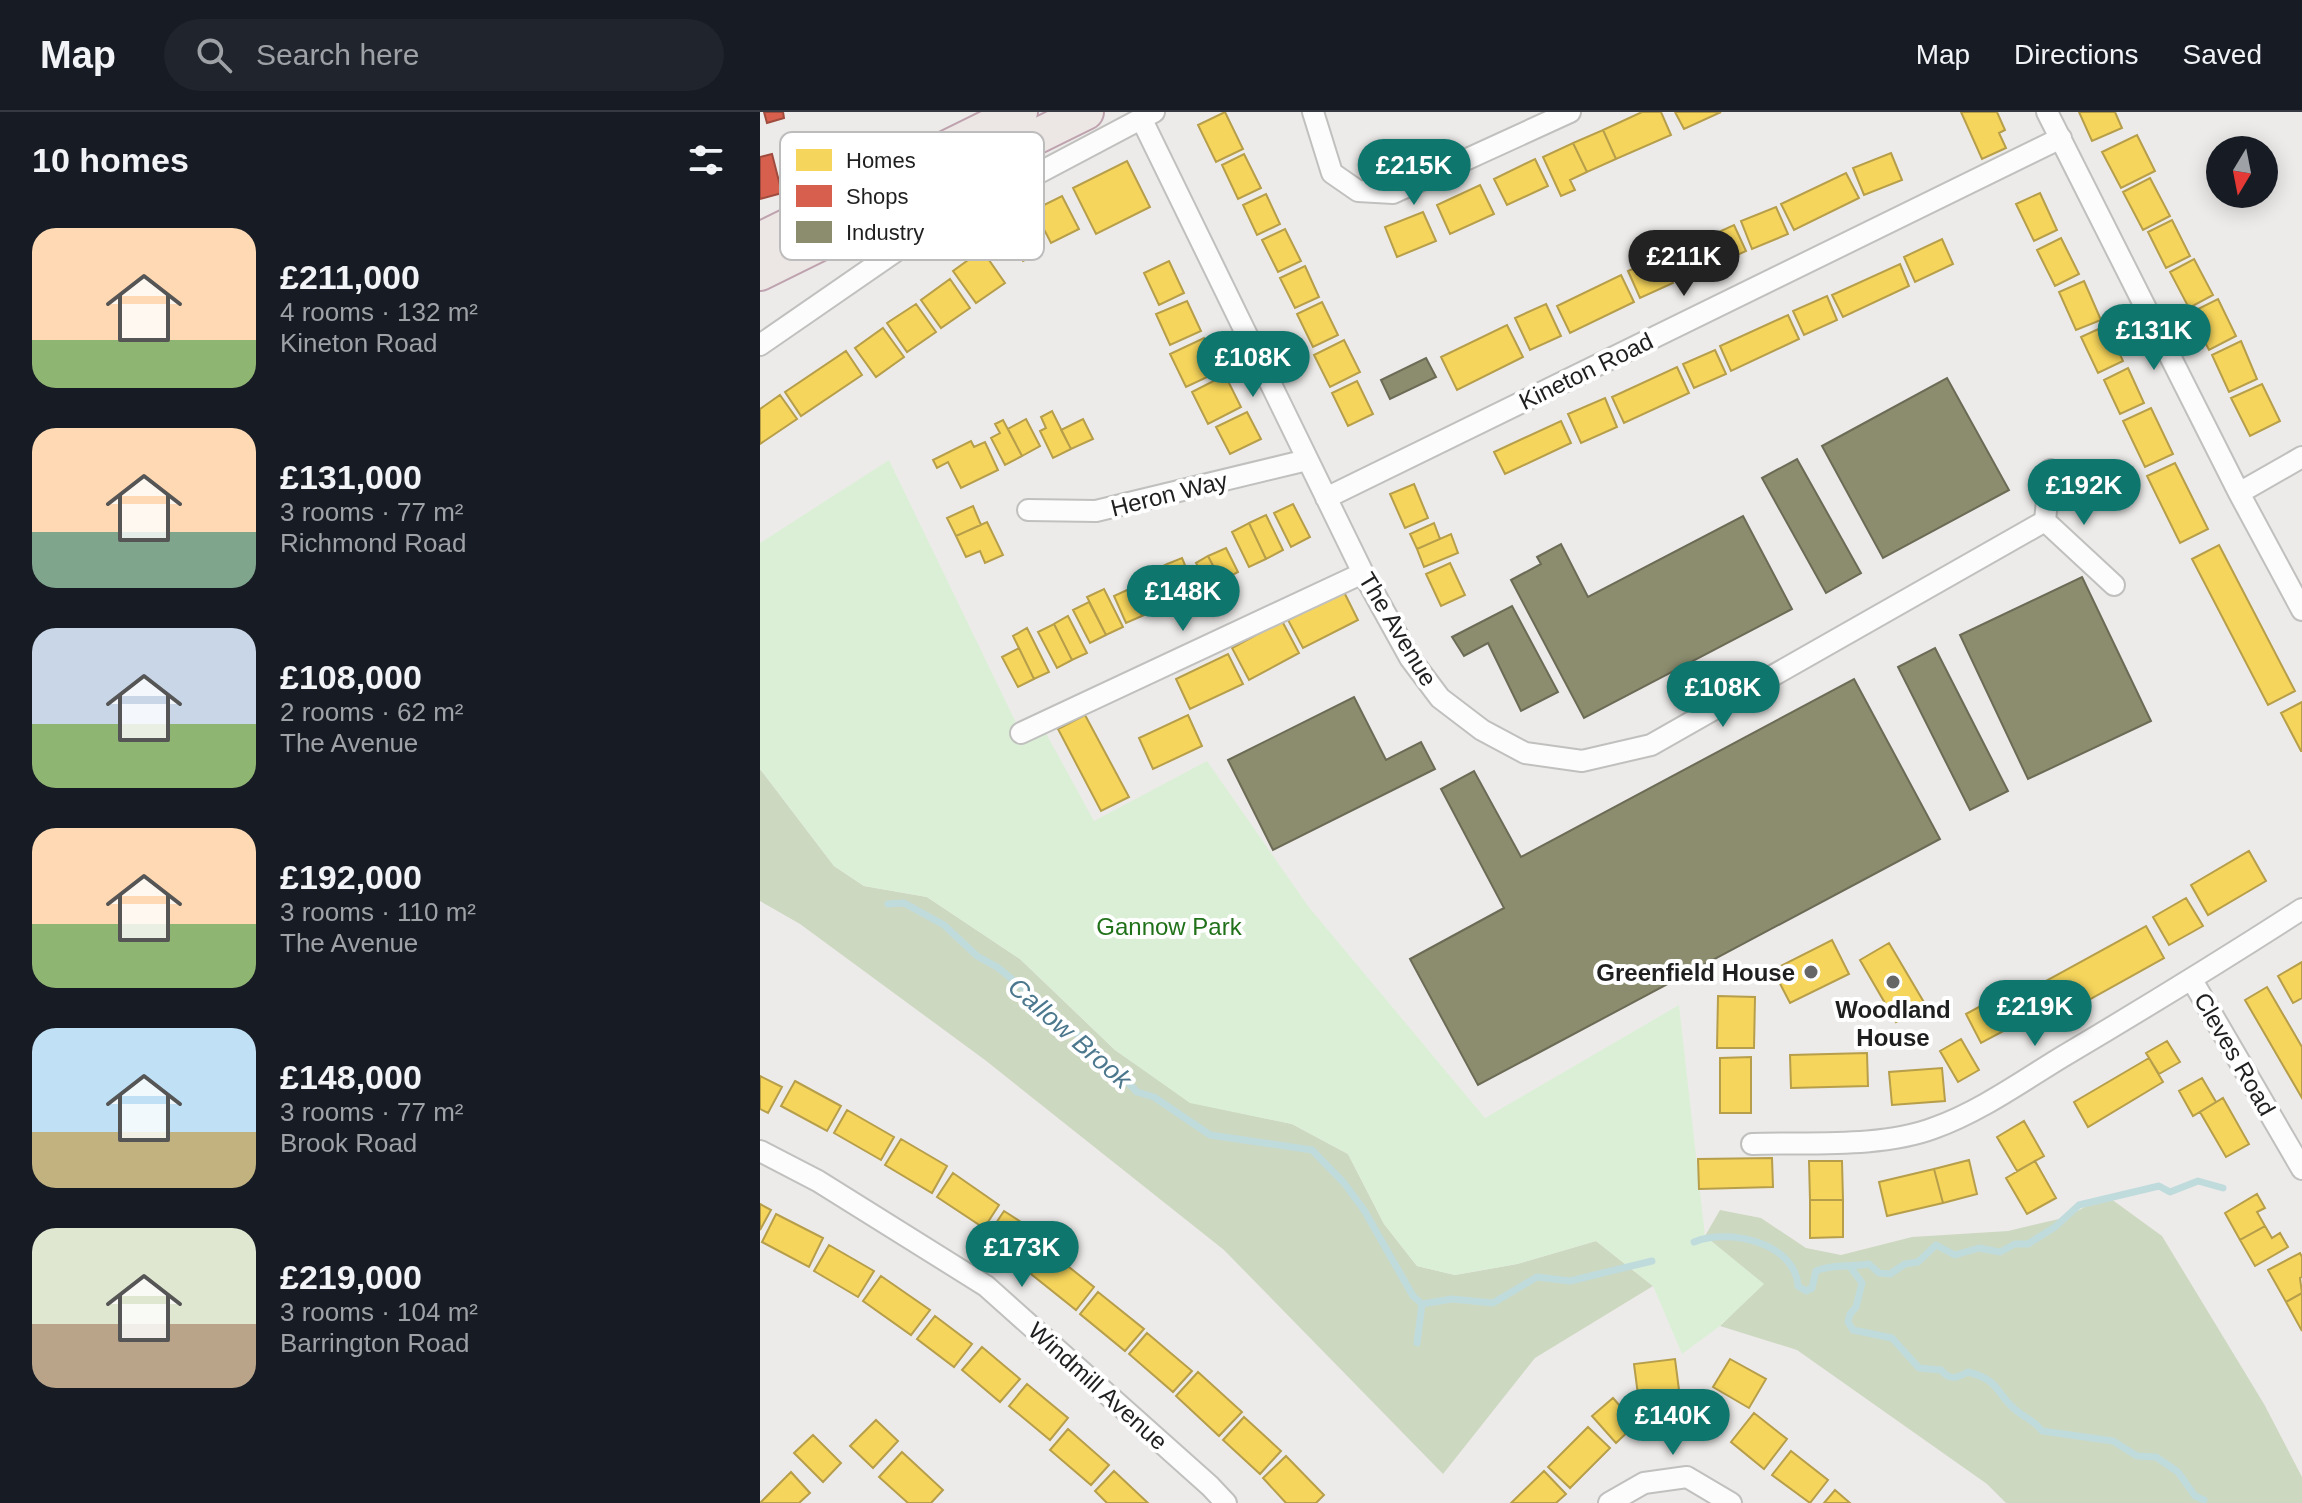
<!DOCTYPE html>
<html lang="en">
<head>
<meta charset="utf-8">
<style>
	:root { --surface:#171b24; --page:#20242c; --text:#f1f3f6; --muted:#9ea1a6; --line:#363941; --accent:#0f766e }
	body { margin:0; font-family:Helvetica,sans-serif; background:var(--page); color:var(--text); height:100vh; display:flex; flex-direction:column; font-size:30px; white-space:nowrap }
	* { box-sizing:border-box; margin:0 }
	p { font-size:26px; color:var(--muted) }
	.icon { flex:none; width:44px; height:44px; fill:none; stroke:currentColor; stroke-width:2; stroke-linecap:round; stroke-linejoin:round }
	.map { position:relative; flex:1; overflow:hidden }
	.sheet { display:flex; flex-direction:column; background:var(--surface); width:760px }
	.sheet>* { flex:none }
	.needle { width:52px; rotate:190deg }
	.fabs { position:absolute; left:1446px; top:24px; display:grid; gap:16px }
	.fabs a { display:grid; place-items:center; width:72px; height:72px; border-radius:50%; background:var(--surface); box-shadow:0 4px 20px #0003; font-size:40px }
	.price { position:absolute; translate:-50% -68px; padding:0 18px; border-radius:28px; background:var(--accent); color:#fff; font-size:26px; line-height:52px; filter:drop-shadow(0 2px 4px #0008) }
	.price::after { content:''; position:absolute; left:50%; top:48px; width:24px; height:18px; margin-left:-12px; background:inherit; clip-path:polygon(0 0,100% 0,50% 100%) }
	.price.current { background:#222; color:#fff }
	ul { padding:0; list-style:none }
	li { display:flex; align-items:center; gap:24px; height:200px; padding:0 32px }
	li span { display:grid; place-items:center; flex:none; width:224px; height:160px; border-radius:24px; color:#555 }
	li>.icon { margin-inline-start:auto }
	span .icon { width:96px; height:96px; fill:#fffc; stroke-width:1 }
	li b { font-size:34px }
	h2 { display:flex; justify-content:space-between; align-items:center; height:96px; padding:0 32px; font-size:34px }
	header { display:flex; align-items:center; gap:48px; box-sizing:border-box; height:112px; padding:0 40px; background:var(--surface); border-bottom:2px solid var(--line) }
	header strong { font-size:38px }
	nav { display:flex; gap:44px; margin-inline-start:auto; font-size:28px }
	.search { width:560px; height:72px; background:var(--page); display:flex; align-items:center; gap:20px; box-sizing:border-box; padding:0 28px; border-radius:44px; color:var(--muted); font-size:30px }
	main { display:flex; flex:1; min-height:0 }
	.map>svg:first-child { display:block }
	.forest { fill:#cdd8c1 }
	.park { fill:#dbefd7 }
	.homes { fill:#f6d55c; stroke:#b69e4a; stroke-width:2 }
	.shops { fill:#d6604d; stroke:#9f4c3f; stroke-width:2 }
	.industry { fill:#8c8c6e; stroke:#6b6b56; stroke-width:2 }
	.lines { fill:none; stroke-linecap:round; stroke-linejoin:round }
	.stream { stroke:#c0dbdc; stroke-width:7 }
	.minor-casing { stroke:#c0c0bf; stroke-width:24 }
	.trunk-casing { stroke:#bea3af; stroke-width:38 }
	.minor { stroke:#fcfcfc; stroke-width:20 }
	.trunk { stroke:#ece6e4; stroke-width:34 }
	.poi-dot { fill:#676666; stroke:#fff; stroke-width:3 }
	.labels { text-anchor:middle; dominant-baseline:central; stroke-width:8; stroke-linejoin:round; paint-order:stroke }
	.street-label { font-size:24px; fill:#1f1f1f; stroke:#fff }
	.park-label { font-size:24px; fill:#207119; stroke:#fff }
	.poi-label { font-size:24px; font-weight:bold; fill:#1f1f1f; stroke:#fff; text-anchor:end }
	.water-label { font-size:26px; font-style:italic; fill:#4c788e; stroke:#fff }
	.key { fill:#fff; stroke:#bcbcbc; stroke-width:2 }
	.key-label { font-size:22px; fill:#1f1f1f }
</style>
</head>
<body>
<header>
<strong>Map</strong>
<div class="search"><svg class="icon" aria-label="search" viewBox="0 0 24 24"><circle cx="10" cy="10" r="6"/><path d="M15 15l6 6"/></svg>Search here</div>
<nav><a>Map</a><a>Directions</a><a>Saved</a></nav>
</header>
<main>
<section class="sheet">
<h2>10 homes<svg class="icon" aria-label="filters" viewBox="0 0 24 24"><path d="M4 7h16M4 17h16"/><circle cx="9" cy="7" r="2"/><circle cx="15" cy="17" r="2"/></svg></h2>
<ul>
<li><span style="background:linear-gradient(#ffd9b3 70%,#8fb573 0)"><svg class="icon" aria-label="home" viewBox="0 0 24 24"><path d="M3 11l9-7 9 7M6 9v11h12V9"/></svg></span><div><b>£211,000</b><p>4 rooms · 132 m²</p><p>Kineton Road</p></div></li>
<li><span style="background:linear-gradient(#ffd9b3 65%,#7fa58c 0)"><svg class="icon" aria-label="home" viewBox="0 0 24 24"><path d="M3 11l9-7 9 7M6 9v11h12V9"/></svg></span><div><b>£131,000</b><p>3 rooms · 77 m²</p><p>Richmond Road</p></div></li>
<li><span style="background:linear-gradient(#c9d6e8 60%,#8fb573 0)"><svg class="icon" aria-label="home" viewBox="0 0 24 24"><path d="M3 11l9-7 9 7M6 9v11h12V9"/></svg></span><div><b>£108,000</b><p>2 rooms · 62 m²</p><p>The Avenue</p></div></li>
<li><span style="background:linear-gradient(#ffd9b3 60%,#8fb573 0)"><svg class="icon" aria-label="home" viewBox="0 0 24 24"><path d="M3 11l9-7 9 7M6 9v11h12V9"/></svg></span><div><b>£192,000</b><p>3 rooms · 110 m²</p><p>The Avenue</p></div></li>
<li><span style="background:linear-gradient(#bfe0f5 65%,#c2b280 0)"><svg class="icon" aria-label="home" viewBox="0 0 24 24"><path d="M3 11l9-7 9 7M6 9v11h12V9"/></svg></span><div><b>£148,000</b><p>3 rooms · 77 m²</p><p>Brook Road</p></div></li>
<li><span style="background:linear-gradient(#dfe7d0 60%,#b9a48a 0)"><svg class="icon" aria-label="home" viewBox="0 0 24 24"><path d="M3 11l9-7 9 7M6 9v11h12V9"/></svg></span><div><b>£219,000</b><p>3 rooms · 104 m²</p><p>Barrington Road</p></div></li>
</ul>
</section>
<div class="map">
<svg width="1542" height="1391" viewBox="0 0 1542 1391">
	<rect width="100%" height="100%" fill="#edebe9"/>
	<path class="forest" d="M0,657L74,754L104,774L167,785L260,847L355,938L430,990L532,1012L588,1042L624,1112L657,1154L695,1163L757,1152L836,1129L893,1174L775,1246L683,1362L464,1138L225,948L40,812L0,789Z
		M1347,1084L1402,1124L1504,1292L1542,1365V1391H1246L1227,1372L1037,1238L960,1214L1003,1172L945,1124L960,1098L1001,1106L1046,1136L1081,1143L1152,1125L1248,1119L1303,1106Z"/>
	<path class="park" d="M129,348L261,621L281,612L334,709L447,649L548,794L725,1006L919,893L945,1124L1004,1172L960,1214L922,1242L893,1174L836,1129L757,1152L695,1163L657,1154L624,1112L588,1042L532,1012L430,991L355,938L260,847L167,785L104,774L74,754L0,657V431Z"/>
	<path class="homes" d="M465,0L483,37L456,50L438,13Z
		M882,0H901L911,23L856,47L843,18Z
		M915,0H961L924,17Z
		M1201,0H1237L1245,18L1239,21L1246,36L1222,47Z
		M1319,0H1355L1362,16L1332,29Z
		M843,18L856,47L827,60L813,31Z
		M1377,23L1395,59L1361,76L1342,40Z
		M813,31L827,60L810,68L815,78L801,84L783,45Z
		M1131,41L1142,68L1104,83L1093,56Z
		M484,42L501,76L478,87L462,53Z
		M775,47L788,74L747,93L734,67Z
		M367,49L390,95L336,122L313,76Z
		M1086,61L1099,86L1034,118L1021,92Z
		M1390,66L1410,104L1383,118L1363,80Z
		M720,73L734,102L690,122L677,93Z
		M1280,81L1297,118L1274,129L1256,92Z
		M506,82L520,112L497,123L483,93Z
		M302,84L319,117L291,131L274,98Z
		M1016,95L1028,122L992,137L981,109Z
		M663,100L676,129L637,145L625,115Z
		M266,102L278,126L271,130L277,142L263,149L256,136L250,138L238,116Z
		M1412,108L1430,144L1406,156L1388,120Z
		M974,113L986,139L920,169L908,143Z
		M525,117L541,149L518,160L502,128Z
		M1301,126L1319,162L1295,174L1277,138Z
		M1182,127L1193,152L1155,170L1144,145Z
		M222,138L245,171L216,191L193,159Z
		M901,144L913,171L880,186L868,159Z
		M1434,147L1453,183L1429,196L1410,160Z
		M409,149L424,181L399,193L384,161Z
		M1140,152L1149,174L1083,205L1072,183Z
		M545,154L559,185L535,196L520,166Z
		M861,163L874,190L810,221L797,194Z
		M190,167L210,196L181,216L161,188Z
		M1324,169L1341,208L1316,218L1299,180Z
		M1067,184L1077,208L1044,223L1033,199Z
		M1458,187L1476,224L1449,238L1430,201Z
		M427,189L441,219L410,233L396,202Z
		M562,190L578,223L553,235L537,202Z
		M156,192L176,220L147,240L127,211Z
		M786,192L801,224L770,238L755,206Z
		M1028,203L1039,227L971,259L960,234Z
		M747,213L763,245L697,278L681,245Z
		M1347,213L1363,249L1338,261L1321,225Z
		M123,216L144,245L116,265L95,236Z
		M444,226L460,259L426,275L410,242Z
		M584,228L600,260L570,275L554,243Z
		M1481,229L1497,267L1469,280L1452,243Z
		M955,238L966,262L934,276L923,252Z
		M86,239L102,263L41,304L25,280Z
		M917,255L929,281L864,311L852,285Z
		M1368,256L1384,291L1360,302L1344,268Z
		M465,263L481,295L448,312L432,280Z
		M597,269L613,302L588,314L572,281Z
		M1502,272L1520,309L1490,324L1471,286Z
		M20,283L37,307L0,332V297Z
		M845,286L857,315L821,331L808,302Z
		M1391,296L1413,342L1385,355L1363,309Z
		M292,299L311,337L293,346L280,319L286,316L281,305Z
		M487,300L501,327L470,342L456,315Z
		M266,307L280,334L262,344L248,317Z
		M323,307L333,327L311,337L301,318Z
		M243,308L262,344L245,353L231,326L240,321L235,312Z
		M801,309L811,331L745,362L734,340Z
		M211,329L214,335L225,330L238,358L201,376L188,350L177,356L173,348Z
		M1415,351L1448,417L1420,431L1387,364Z
		M654,372L668,406L645,416L630,382Z
		M533,392L550,425L531,435L514,401Z
		M213,394L221,413L196,424L187,406Z
		M506,403L523,438L506,447L489,411Z
		M227,410L243,443L225,451L220,439L206,445L196,424Z
		M489,411L506,447L489,455L472,420Z
		M674,411L680,427L657,437L650,422Z
		M691,422L698,441L664,455L657,437Z
		M1459,433L1535,579L1508,593L1432,447Z
		M466,436L478,460L461,469L448,444Z
		M448,444L461,469L449,475L436,451Z
		M422,446L436,480L421,487L407,452Z
		M690,451L705,483L681,494L666,462Z
		M407,452L421,487L404,493L390,460Z
		M386,470L398,497L382,504L369,477Z
		M344,477L363,515L346,523L327,485Z
		M369,477L382,504L366,511L354,484Z
		M584,480L598,508L543,536L528,508Z
		M329,490L346,523L330,531L313,498Z
		M308,504L327,541L312,548L294,512Z
		M522,509L539,541L489,568L472,536Z
		M294,512L312,548L297,556L278,520Z
		M267,516L289,560L274,567L253,524Z
		M259,536L274,567L258,575L242,545Z
		M468,542L483,572L430,597L416,567Z
		M1542,590V639H1541L1521,601Z
		M325,603L369,685L341,699L298,617Z
		M428,603L442,634L393,657L379,626Z
		M1489,739L1506,769L1448,803L1431,773Z
		M1426,786L1443,814L1409,833L1393,805Z
		M1386,814L1404,846L1291,909L1273,876Z
		M1072,828L1089,862L1030,891L1013,858Z
		M1129,831L1165,892L1136,910L1100,848Z
		M1542,850V886L1533,891L1518,864Z
		M1507,875L1542,935V986L1485,888Z
		M1252,877L1268,906L1221,931L1206,902Z
		M958,884L995,885L994,936H957Z
		M1201,927L1219,958L1198,970L1180,939Z
		M1407,929L1420,950L1399,962L1386,941Z
		M1107,941L1108,974L1031,976L1030,943Z
		M991,945V1001H960V946Z
		M1389,946L1403,970L1328,1015L1314,990Z
		M1182,956L1185,989L1132,993L1129,960Z
		M0,964L22,975L8,1001L0,997Z
		M1442,966L1456,990L1433,1004L1419,979Z
		M35,969L81,994L67,1019L21,994Z
		M1463,986L1489,1032L1466,1045L1440,1000Z
		M87,998L134,1025L121,1048L74,1021Z
		M1264,1009L1284,1044L1257,1059L1237,1025Z
		M141,1027L187,1054L172,1081L125,1053Z
		M1012,1046L1013,1075L939,1077L938,1047Z
		M1209,1048L1217,1082L1183,1091L1174,1057Z
		M1049,1049H1082L1083,1088H1050Z
		M1275,1049L1296,1086L1267,1102L1246,1066Z
		M1174,1057L1183,1091L1127,1104L1119,1070Z
		M193,1061L239,1093L224,1116L177,1085Z
		M1497,1082L1505,1096L1497,1100L1505,1114L1480,1128L1465,1101Z
		M1050,1088H1083V1125L1050,1126Z
		M0,1092L11,1098L0,1118Z
		M244,1099L289,1128L273,1152L228,1123Z
		M16,1102L63,1126L49,1155L2,1130Z
		M1505,1114L1512,1126L1520,1121L1528,1135L1495,1154L1480,1128Z
		M69,1133L114,1159L98,1185L54,1159Z
		M289,1139L334,1175L316,1198L271,1162Z
		M1540,1141L1542,1145V1165L1540,1166L1542,1181L1526,1190L1508,1158Z
		M121,1164L170,1198L151,1223L103,1189Z
		M338,1180L384,1217L365,1239L320,1202Z
		M1542,1181V1219L1526,1190Z
		M175,1204L212,1232L194,1255L157,1227Z
		M387,1221L432,1259L413,1280L369,1242Z
		M222,1235L260,1267L240,1290L202,1258Z
		M915,1247L919,1278L878,1283L874,1252Z
		M970,1247L1006,1267L989,1296L953,1275Z
		M438,1260L482,1300L459,1324L416,1284Z
		M267,1272L308,1306L290,1328L249,1294Z
		M853,1286L876,1312L856,1331L832,1304Z
		M994,1301L1027,1327L1004,1357L971,1330Z
		M484,1305L521,1339L500,1362L463,1328Z
		M116,1308L138,1329L113,1356L90,1334Z
		M828,1315L850,1336L810,1376L788,1355Z
		M308,1317L349,1353L331,1373L290,1338Z
		M53,1323L81,1351L63,1370L34,1341Z
		M1031,1339L1068,1368L1050,1391L1012,1363Z
		M142,1340L183,1378L171,1391H148L119,1365Z
		M526,1344L564,1383L556,1391H526L503,1366Z
		M354,1359L388,1391H347L335,1379Z
		M784,1359L806,1382L796,1391H751Z
		M31,1360L50,1381L39,1391H0Z
		M1075,1378L1090,1391H1064Z"/>
	<path class="shops" d="M4,0H23L24,6L7,11Z
		M12,42L22,81L0,87V45Z"/>
	<path class="industry" d="M666,246L676,265L630,287L621,268Z
		M1187,266L1249,378L1123,446L1062,334Z
		M1037,347L1101,461L1066,481L1002,366Z
		M983,404L1032,497L824,606L751,468L781,452L777,445L801,432L828,485Z
		M1322,465L1391,609L1268,667L1200,523Z
		M752,494L798,580L761,599L728,531L704,544L692,525Z
		M1175,536L1248,679L1210,698L1138,555Z
		M1094,567L1180,727L718,973L650,847L744,796L681,677L714,659L761,745Z
		M594,585L626,648L661,630L675,657L513,738L468,648Z"/>
	<g class="lines">
		<path class="stream" d="M128,792L144,791L184,813L217,844L237,855L290,898L345,946L377,980L394,985L450,1023L552,1038L584,1071L604,1098L653,1184L662,1192L692,1187L733,1191L777,1165L810,1169L892,1149
			M934,1130C968,1116 1035,1130 1038,1174L1046,1179L1052,1176L1056,1159C1071,1152 1092,1155 1109,1152L1119,1161L1130,1162L1145,1152L1158,1150L1176,1133L1195,1143L1219,1136L1240,1140L1255,1132H1268L1295,1115L1319,1093L1399,1074L1410,1080L1438,1069L1463,1076
			M1091,1156L1102,1171L1096,1195L1090,1202L1088,1210L1093,1218L1132,1226L1159,1256L1181,1258C1190,1269 1197,1266 1208,1260C1242,1269 1235,1282 1257,1299C1268,1308 1273,1307 1282,1319L1353,1329L1377,1344L1396,1345L1418,1360L1435,1384L1444,1388
			M657,1231L662,1192"/>
		<defs>
			<path id="minor" d="M553,0L572,61L598,79L633,81L810,0
				M1287,0L1479,381L1542,498
				M381,6L603,461L650,546L680,586L722,618L765,641L822,649L891,633L1285,409
				M0,233L152,128L394,0
				M1290,358L1285,409L1354,473
				M1479,381L1542,345
				M566,386L1301,26
				M268,398L336,399L547,348
				M261,621L603,461
				M1432,868L1542,1057
				M992,1032C1049,1030 1121,1036 1174,1016C1219,1000 1261,970 1302,945C1383,897 1463,848 1542,797
				M0,1039L58,1069L226,1174L450,1374L466,1391
				M849,1391L884,1371L927,1365L971,1391"/>
			<path id="trunk" d="M0,128L260,0
				M0,161L326,0"/>
		</defs>
		<use href="#minor" class="minor-casing"/>
		<use href="#trunk" class="trunk-casing"/>
		<use href="#minor" class="minor"/>
		<use href="#trunk" class="trunk"/>
	</g>
	<g class="poi-dot">
		<circle cx="1051" cy="860" r="8"/>
		<circle cx="1133" cy="870" r="8"/>
	</g>
	<g class="labels">
		<g class="street-label">
			<text transform="translate(826 259) rotate(-26)">Kineton Road</text>
			<text transform="translate(409 382) rotate(-14)">Heron Way</text>
			<text transform="translate(638 517) rotate(59)">The Avenue</text>
			<text transform="translate(1475 942) rotate(60)">Cleves Road</text>
			<text transform="translate(338 1274) rotate(42)">Windmill Avenue</text>
		</g>
		<g class="park-label">
			<text x="409" y="814">Gannow Park</text>
		</g>
		<g class="poi-label">
			<text x="1035" y="860">Greenfield House</text>
			<text x="1133" y="897" text-anchor="middle">Woodland<tspan x="1133" dy="28">House</tspan></text>
		</g>
		<g class="water-label">
			<text transform="translate(310 921) rotate(41)">Callow Brook</text>
		</g>
	</g>
	<rect x="20" y="20" width="264" height="128" rx="12" class="key"/>
	<rect x="36" y="37" width="36" height="22" fill="#f6d55c"/>
	<rect x="36" y="73" width="36" height="22" fill="#d6604d"/>
	<rect x="36" y="109" width="36" height="22" fill="#8c8c6e"/>
	<g class="key-label">
		<text x="86" y="56">Homes</text>
		<text x="86" y="92">Shops</text>
		<text x="86" y="128">Industry</text>
	</g>
</svg>
<div class="fabs">
<a><svg class="needle" viewBox="-14 -14 28 28"><path d="M0-13l5 13h-10z" fill="#e53935"/><path d="M0 13l5-13h-10z" fill="#9ea1a6"/></svg></a>
</div>
<b class="price" style="left:654px;top:95px">£215K</b>
<b class="price current" style="left:924px;top:186px">£211K</b>
<b class="price" style="left:1394px;top:260px">£131K</b>
<b class="price" style="left:493px;top:287px">£108K</b>
<b class="price" style="left:1324px;top:415px">£192K</b>
<b class="price" style="left:423px;top:521px">£148K</b>
<b class="price" style="left:963px;top:617px">£108K</b>
<b class="price" style="left:1275px;top:936px">£219K</b>
<b class="price" style="left:262px;top:1177px">£173K</b>
<b class="price" style="left:913px;top:1345px">£140K</b>
</div>
</main>
</body>
</html>
